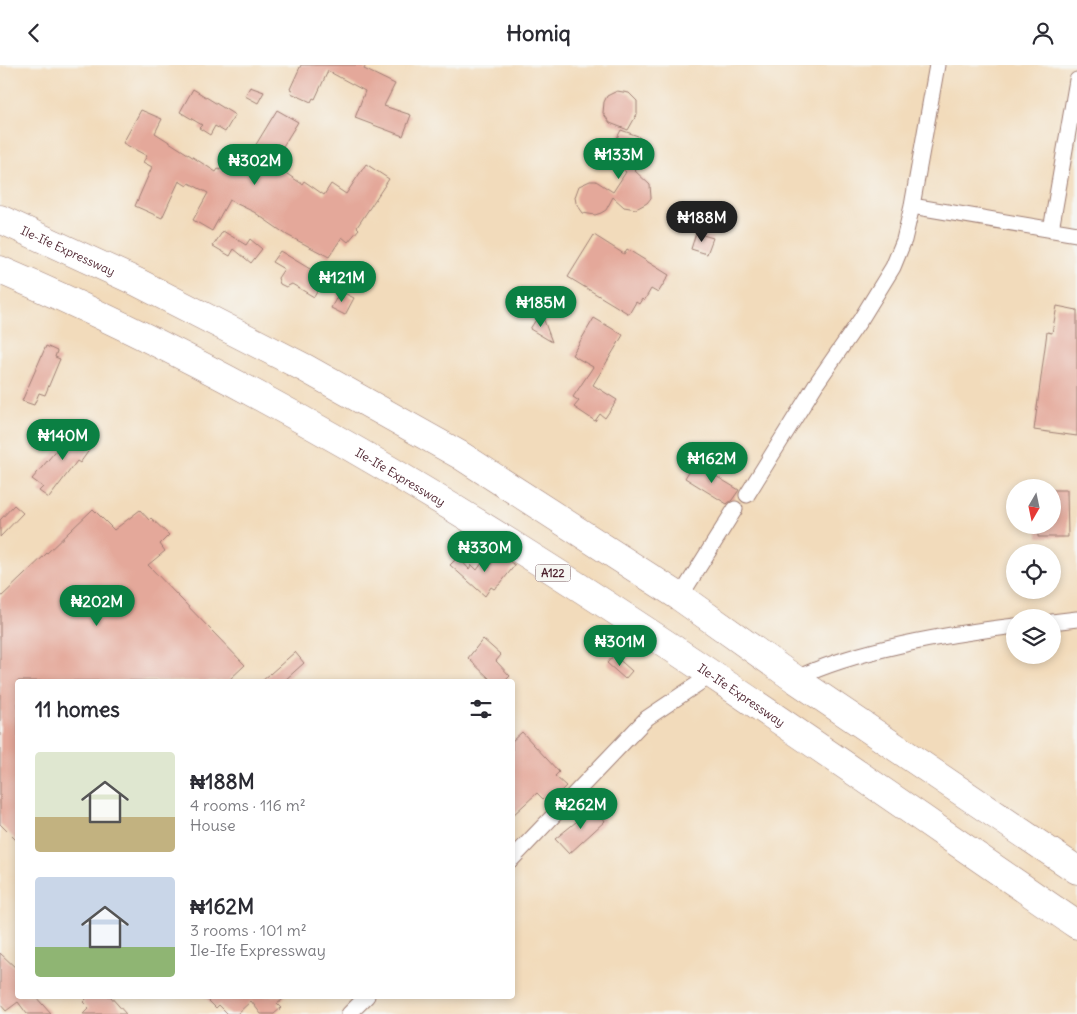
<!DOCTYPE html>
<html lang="en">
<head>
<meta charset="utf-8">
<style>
	:root { --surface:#fff; --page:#f7f7f7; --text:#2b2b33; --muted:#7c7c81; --accent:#0b8043 }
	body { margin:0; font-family:Delius,sans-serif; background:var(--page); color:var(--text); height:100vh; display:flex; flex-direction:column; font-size:19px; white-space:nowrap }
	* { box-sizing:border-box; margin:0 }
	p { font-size:16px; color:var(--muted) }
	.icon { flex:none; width:28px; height:28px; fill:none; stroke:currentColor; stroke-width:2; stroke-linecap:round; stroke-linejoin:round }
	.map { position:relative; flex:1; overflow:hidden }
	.details { position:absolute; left:15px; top:614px; width:500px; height:320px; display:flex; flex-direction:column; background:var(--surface); border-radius:5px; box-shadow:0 2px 8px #0003 }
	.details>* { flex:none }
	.needle { width:32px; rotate:189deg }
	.fabs { position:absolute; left:1006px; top:414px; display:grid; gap:10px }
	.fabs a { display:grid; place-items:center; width:55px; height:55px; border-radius:50%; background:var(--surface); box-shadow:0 2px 8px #0003; font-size:25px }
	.price { position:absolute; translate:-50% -42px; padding:0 11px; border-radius:18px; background:var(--accent); color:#fff; font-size:16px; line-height:32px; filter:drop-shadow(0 1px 2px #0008) }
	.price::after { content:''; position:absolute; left:50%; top:30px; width:15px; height:11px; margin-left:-8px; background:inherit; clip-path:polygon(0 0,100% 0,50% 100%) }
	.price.active { background:#222; color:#fff }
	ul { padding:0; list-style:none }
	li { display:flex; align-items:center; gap:15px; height:125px; padding:0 20px }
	li span { display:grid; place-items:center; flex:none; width:140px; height:100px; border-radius:5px; color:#555 }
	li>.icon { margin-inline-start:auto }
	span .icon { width:60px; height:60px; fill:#fffc; stroke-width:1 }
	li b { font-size:21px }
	h2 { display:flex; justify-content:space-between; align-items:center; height:60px; padding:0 20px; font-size:21px }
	header { display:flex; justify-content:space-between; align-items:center; height:65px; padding:0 20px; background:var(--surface); font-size:22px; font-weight:800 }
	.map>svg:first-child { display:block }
	.building { fill:#e4a89a }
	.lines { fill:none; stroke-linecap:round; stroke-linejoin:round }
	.street-casing { stroke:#9e7d73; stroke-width:17 }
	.highway-casing { stroke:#9e7d73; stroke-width:29 }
	.street { stroke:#fff; stroke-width:15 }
	.highway { stroke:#fff; stroke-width:28 }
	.labels { text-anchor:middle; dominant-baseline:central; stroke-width:4.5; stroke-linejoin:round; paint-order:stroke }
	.shield { fill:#f6f6f2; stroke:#7e6067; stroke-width:1 }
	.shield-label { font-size:11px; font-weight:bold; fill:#4a1f2b }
	.street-label { font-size:12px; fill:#4a1f2b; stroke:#f6f6f2 }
</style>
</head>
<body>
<header><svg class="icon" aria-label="back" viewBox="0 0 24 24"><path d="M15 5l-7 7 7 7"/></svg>Homiq<svg class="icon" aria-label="person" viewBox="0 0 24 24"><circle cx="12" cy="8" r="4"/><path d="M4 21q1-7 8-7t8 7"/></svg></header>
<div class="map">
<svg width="1077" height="949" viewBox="0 0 1077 949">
	<rect width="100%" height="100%" fill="#f6f6f2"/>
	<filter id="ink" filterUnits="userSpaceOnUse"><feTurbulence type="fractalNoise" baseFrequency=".02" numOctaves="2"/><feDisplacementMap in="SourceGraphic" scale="10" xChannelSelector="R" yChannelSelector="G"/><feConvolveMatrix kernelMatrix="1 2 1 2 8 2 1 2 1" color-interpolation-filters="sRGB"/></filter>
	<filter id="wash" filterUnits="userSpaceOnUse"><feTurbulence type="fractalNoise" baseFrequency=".0096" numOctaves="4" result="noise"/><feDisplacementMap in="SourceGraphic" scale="20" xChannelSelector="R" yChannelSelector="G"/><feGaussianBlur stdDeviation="1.12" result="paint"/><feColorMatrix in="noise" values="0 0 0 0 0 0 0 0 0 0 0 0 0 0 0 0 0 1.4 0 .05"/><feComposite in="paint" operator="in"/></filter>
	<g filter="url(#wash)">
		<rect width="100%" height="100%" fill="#f2dbbb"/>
		<g id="blocks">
			<path class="building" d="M301,0H366L364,4L395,19L384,41L411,50L403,71L355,53L365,26L328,6L315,34L313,33L311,37L291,28L292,25L290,24Z
				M250,22L264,27L258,38L245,31Z
				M193,24L235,50L225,67L215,61L210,70L199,63L202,60L180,47Z
				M617,26L629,28L637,36V49L628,65L610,58L603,48L604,37L607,31Z
				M141,45L162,54L155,68L216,107L218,104L220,105L233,82L249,91L277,45L298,57L272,99L302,119L304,116L324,130L331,119L346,129L366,99L389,114L357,162L359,164L348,177L342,172L329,192L287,170L254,147L229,135L212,166L193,155L208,128L189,118L187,121L179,116L162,153L135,141L152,102L143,97L147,91L123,78Z
				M621,65L638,71L645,80L646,92L634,105L650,120L651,133L647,138L636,144L624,142L613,132L606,145L601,148L595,150L583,148L576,138L575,132L579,121L590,116H596L613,127L626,107L615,97L611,85Z
				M223,166L246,180L250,174L262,184L251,198L234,184L230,191L213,181Z
				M696,168L713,173L707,189L691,184Z
				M594,170L624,189L627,184L669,210L658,228L651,224L644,236L642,234L639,239L636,237L629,249L568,212Z
				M280,186L325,213L314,232L292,219L286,222L280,219L278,213L284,204L272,197Z
				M340,226L354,233L345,250L331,243Z
				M551,227L568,237L550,244L543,240Z
				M1057,241L1077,245V371L1034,365L1047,267L1052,268Z
				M541,247L552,277L530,264Z
				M594,253L623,270L593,320L617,335L605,353L600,349L595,356L574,342L579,336L573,332L593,302L572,290Z
				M46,281L57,286L55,292L60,294L45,330L39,328L34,340L22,336Z
				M76,362L95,377L80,398L77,396L49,433L39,426L43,422L32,414Z
				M694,398L739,425L732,435L727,439L685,413Z
				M1052,425H1067L1068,472H1038V460H1052Z
				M14,440L23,448L0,472V455Z
				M93,444L114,465L140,445L149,455L151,453L169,470L160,479L165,486L148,500L245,600L228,616H18V777L0,759V533Z
				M497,489L515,500L500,519L494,524L491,522L485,531L450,500L458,492L469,504L472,500L477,505L482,498L489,503Z
				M483,574L501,590L496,596L510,611L505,616H492L468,593Z
				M295,587L304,598L284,616H262Z
				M614,590L632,606L625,614L607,598Z
				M522,667L559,707L555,711L566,721L548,739L537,728L512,751V676Z
				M597,740L606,750L603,753L605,756L569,789L555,774Z
				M0,888L18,905V931H35L51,949H27L18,937L6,946L0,939Z
				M89,931H110L126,949H83L89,943L83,937Z
				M204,931H287L277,939L281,943L274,949H261L251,936L237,949H228L219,940L216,943Z"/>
		</g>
	</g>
	<g filter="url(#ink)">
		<use href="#blocks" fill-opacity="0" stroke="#9e7d73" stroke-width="1"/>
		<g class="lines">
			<defs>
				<path id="street" d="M912,141L1077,169
					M1051,165L1077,15
					M747,430L816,319L861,254L893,202L904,175L912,141L937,0
					M680,532L735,444
					M1052,557L1077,554
					M795,614C855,585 948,569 1015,561
					M512,794L647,653L711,610
					M349,949L367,931"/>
				<g id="highway">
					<path id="s1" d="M0,154L137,217L305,303L460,390L680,532L795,614L1077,805"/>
					<path id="s2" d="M0,205C384,369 734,625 1077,860"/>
				</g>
			</defs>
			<use href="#street" class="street-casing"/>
			<use href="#highway" class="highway-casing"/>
			<use href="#street" class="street"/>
			<use href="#highway" class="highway"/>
		</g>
	</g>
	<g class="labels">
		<rect class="shield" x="535.5" y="499.5" width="35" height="17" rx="4"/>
		<g class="shield-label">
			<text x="553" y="508">A122</text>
		</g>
		<g class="street-label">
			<text stroke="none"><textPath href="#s1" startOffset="75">Ile-Ife Expressway</textPath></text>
			<text stroke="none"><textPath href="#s2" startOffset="451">Ile-Ife Expressway</textPath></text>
			<text stroke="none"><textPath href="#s2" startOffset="856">Ile-Ife Expressway</textPath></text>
		</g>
	</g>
</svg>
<div class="fabs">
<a><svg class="needle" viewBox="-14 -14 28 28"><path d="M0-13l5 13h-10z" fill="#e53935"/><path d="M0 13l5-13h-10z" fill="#7c7c81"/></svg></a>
<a><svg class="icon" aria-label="locate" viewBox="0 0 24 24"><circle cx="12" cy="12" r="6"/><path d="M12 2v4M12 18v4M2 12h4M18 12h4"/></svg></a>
<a><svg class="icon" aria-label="layers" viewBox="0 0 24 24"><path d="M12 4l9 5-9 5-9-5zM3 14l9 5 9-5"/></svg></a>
</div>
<b class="price" style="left:619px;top:115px">₦133M</b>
<b class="price" style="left:255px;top:121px">₦302M</b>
<b class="price active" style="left:702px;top:178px">₦188M</b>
<b class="price" style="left:342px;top:238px">₦121M</b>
<b class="price" style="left:541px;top:263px">₦185M</b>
<b class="price" style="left:63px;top:396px">₦140M</b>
<b class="price" style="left:712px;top:419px">₦162M</b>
<b class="price" style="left:485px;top:508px">₦330M</b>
<b class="price" style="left:97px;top:562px">₦202M</b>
<b class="price" style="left:620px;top:602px">₦301M</b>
<b class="price" style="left:581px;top:765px">₦262M</b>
<section class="details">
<h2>11 homes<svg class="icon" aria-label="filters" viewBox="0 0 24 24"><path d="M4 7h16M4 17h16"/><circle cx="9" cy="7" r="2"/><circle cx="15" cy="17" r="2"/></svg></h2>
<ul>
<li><span style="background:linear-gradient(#dfe7d0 65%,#c2b280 0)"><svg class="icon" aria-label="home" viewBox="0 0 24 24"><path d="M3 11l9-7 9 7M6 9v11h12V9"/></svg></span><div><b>₦188M</b><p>4 rooms · 116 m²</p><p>House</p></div></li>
<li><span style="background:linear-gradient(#c9d6e8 70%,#8fb573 0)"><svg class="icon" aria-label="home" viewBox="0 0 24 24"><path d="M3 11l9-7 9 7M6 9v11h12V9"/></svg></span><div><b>₦162M</b><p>3 rooms · 101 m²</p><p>Ile-Ife Expressway</p></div></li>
</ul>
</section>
</div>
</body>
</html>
